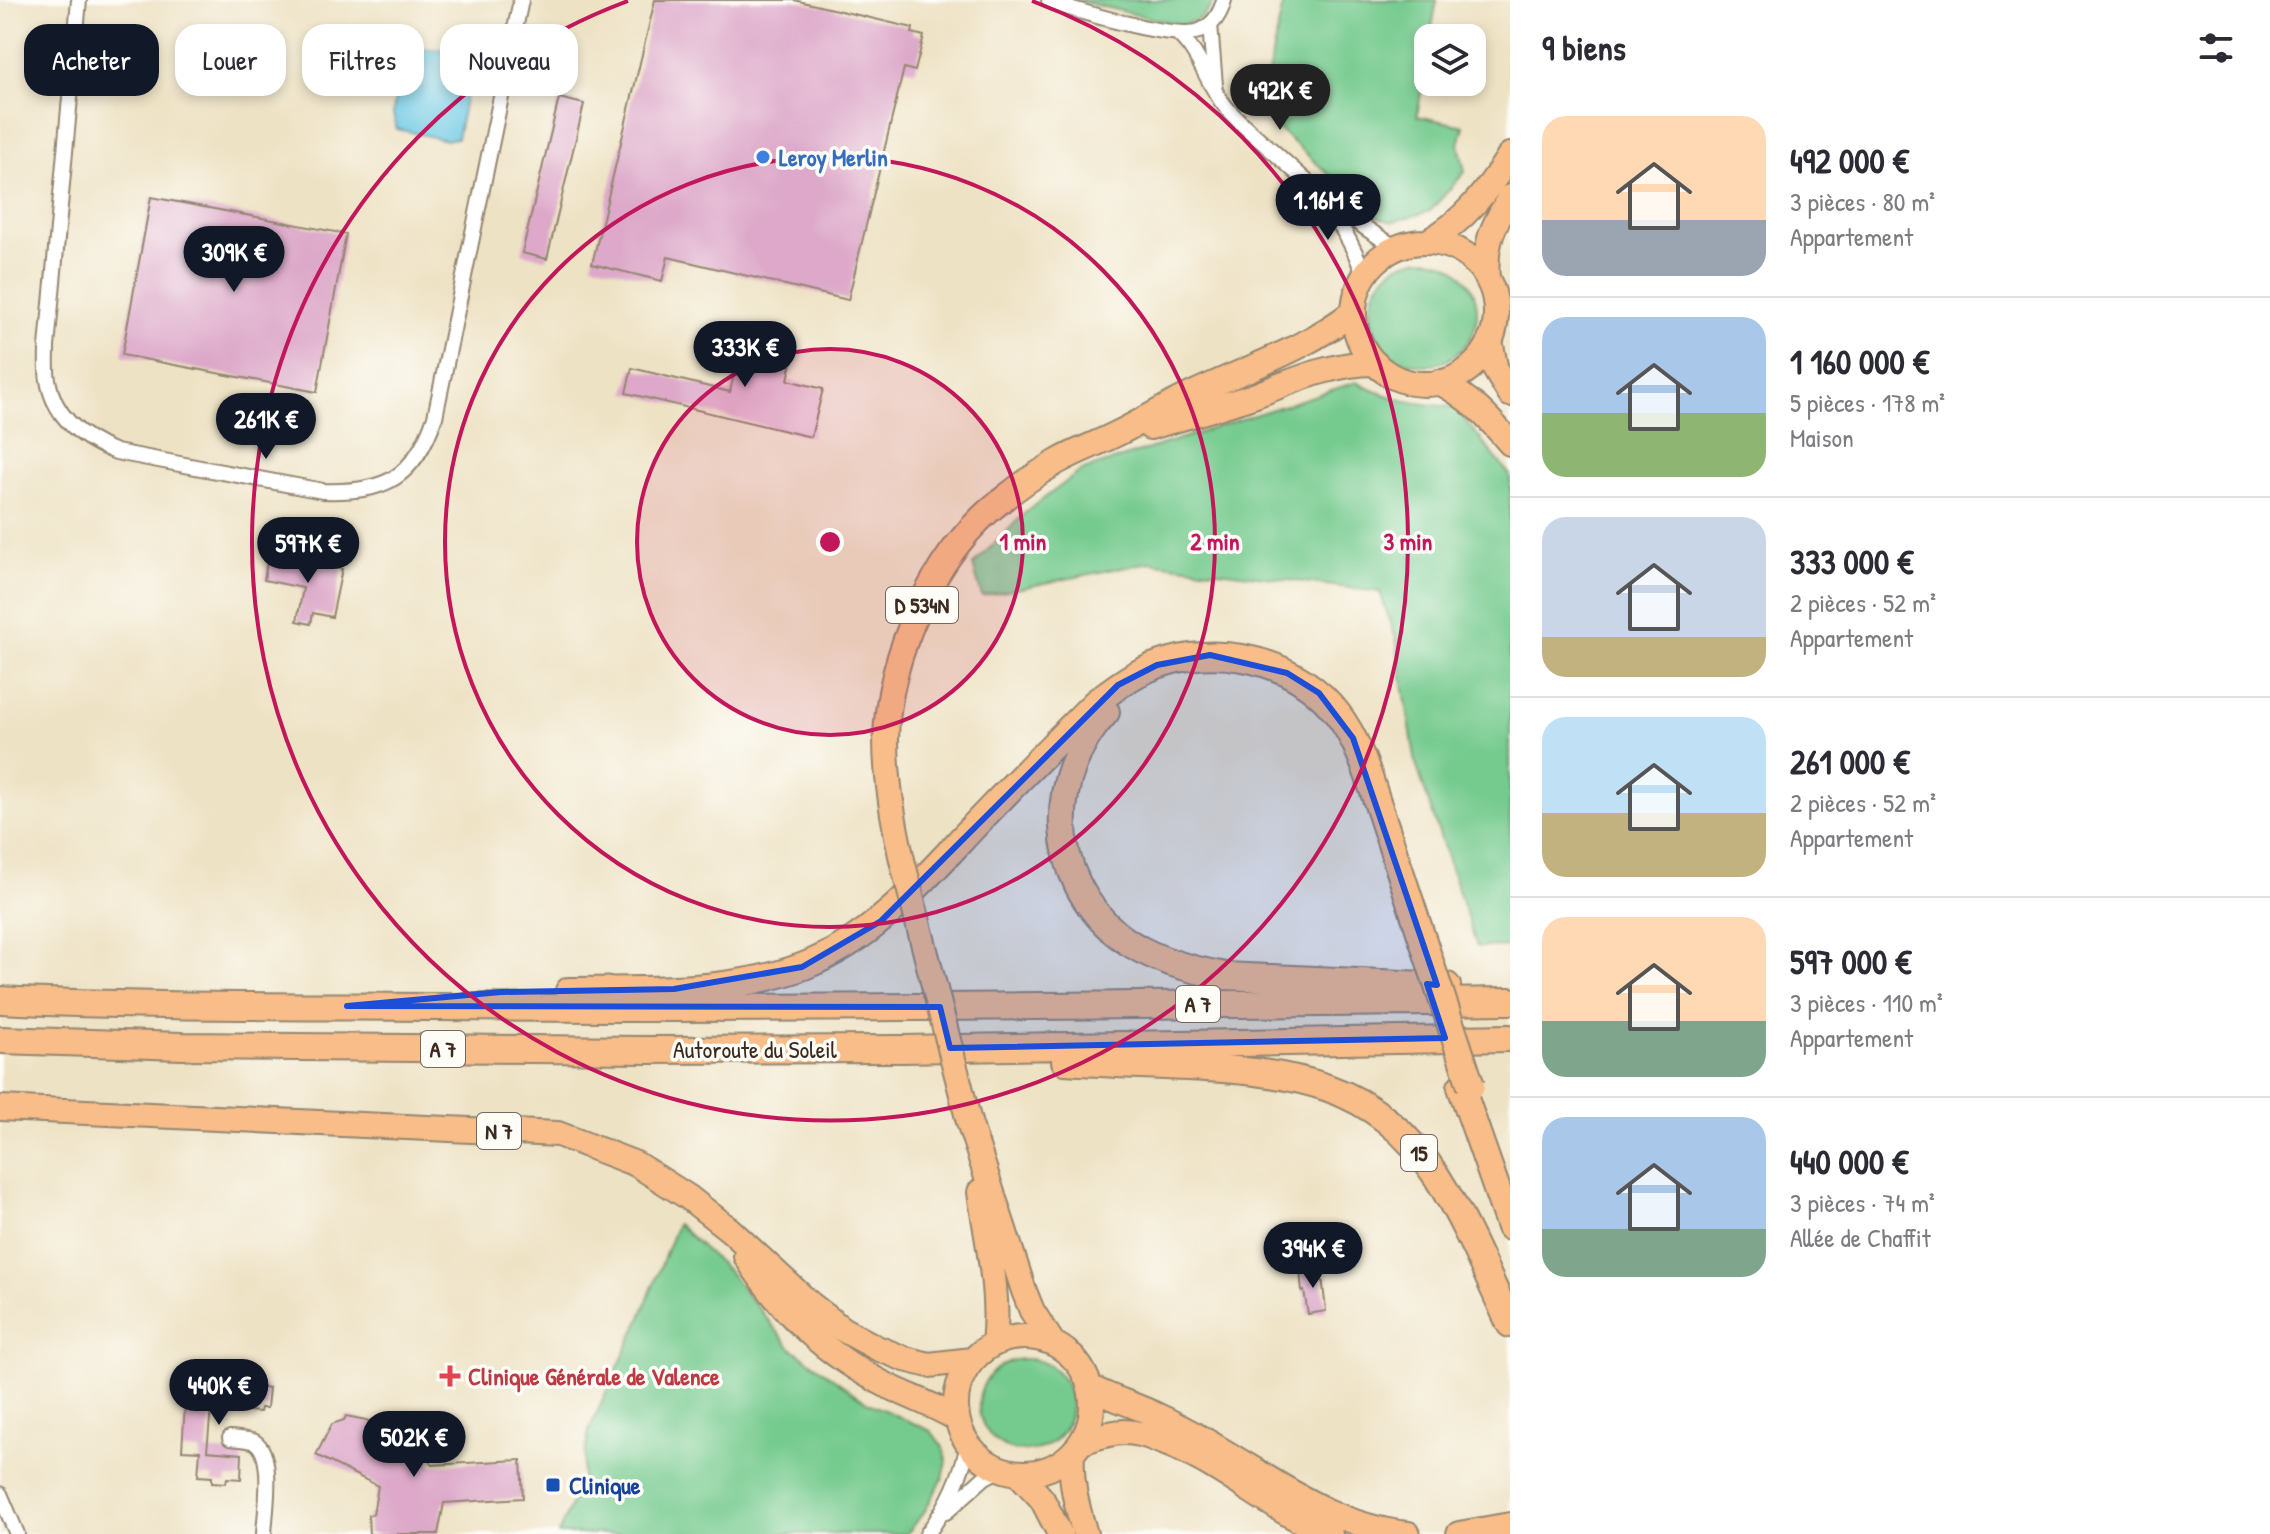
<!DOCTYPE html>
<html lang="fr">
<head>
<meta charset="utf-8">
<style>
	:root { --surface:#fff; --page:#f7f7f7; --text:#2b2b33; --muted:#7c7c81; --line:#e1e1e2; --accent:#111827 }
	body { margin:0; font-family:"Patrick Hand",sans-serif; background:var(--page); color:var(--text); height:100vh; display:flex; flex-direction:column; font-size:30px; white-space:nowrap }
	* { box-sizing:border-box; margin:0 }
	p { font-size:26px; color:var(--muted) }
	.icon { flex:none; width:44px; height:44px; fill:none; stroke:currentColor; stroke-width:2; stroke-linecap:round; stroke-linejoin:round }
	.map { position:relative; flex:1; overflow:hidden }
	.drawer { display:flex; flex-direction:column; background:var(--surface); width:760px }
	.drawer>* { flex:none }
	.guide { position:absolute; left:24px; top:24px; width:760px; height:72px; display:flex; gap:16px }
	.controls { position:absolute; left:1414px; top:24px; display:grid; gap:16px }
	.controls a { display:grid; place-items:center; width:72px; height:72px; border-radius:16px; background:var(--surface); box-shadow:0 4px 12px #0003; font-size:40px }
	.price { position:absolute; translate:-50% -68px; padding:0 18px; border-radius:28px; background:var(--accent); color:#fff; font-size:26px; line-height:52px; filter:drop-shadow(0 2px 4px #0008) }
	.price::after { content:''; position:absolute; left:50%; top:48px; width:24px; height:18px; margin-left:-12px; background:inherit; clip-path:polygon(0 0,100% 0,50% 100%) }
	.price.on { background:#222; color:#fff }
	ul { padding:0; list-style:none }
	li { display:flex; align-items:center; gap:24px; height:200px; padding:0 32px }
	li+li { border-top:2px solid var(--line) }
	li span { display:grid; place-items:center; flex:none; width:224px; height:160px; border-radius:24px; color:#555 }
	li>.icon { margin-inline-start:auto }
	span .icon { width:96px; height:96px; fill:#fffc; stroke-width:1 }
	li b { font-size:34px }
	h2 { display:flex; justify-content:space-between; align-items:center; height:96px; padding:0 32px; font-size:34px }
	.tag { padding:0 28px; border-radius:24px; background:var(--surface); box-shadow:0 4px 12px #0003; font-size:28px; line-height:72px }
	.tag.on { background:var(--accent); color:#fff }
	main { display:flex; flex:1; min-height:0 }
	.map>svg:first-child { display:block }
	.green { fill:#75ca8e; stroke:#587a56; stroke-width:2 }
	.water { fill:#65c6e3; stroke:#507880; stroke-width:2 }
	.building { fill:#dda8c9 }
	.lines { fill:none; stroke-linecap:round; stroke-linejoin:round }
	.minor-casing { stroke:#948671; stroke-width:18 }
	.primary-casing { stroke:#948671; stroke-width:28 }
	.motorway-casing { stroke:#948671; stroke-width:30 }
	.minor { stroke:#fff; stroke-width:14 }
	.primary { stroke:#f8bd88; stroke-width:24 }
	.motorway { stroke:#f8bd88; stroke-width:26 }
	.primary-bridge-casing { stroke:#948671; stroke-width:28; stroke-linecap:butt }
	.motorway-bridge-casing { stroke:#948671; stroke-width:30; stroke-linecap:butt }
	.primary-bridge { stroke:#f8bd88; stroke-width:24 }
	.motorway-bridge { stroke:#f8bd88; stroke-width:26 }
	.marked { fill:#1d4ed8; fill-opacity:0.2; stroke:#1d4ed8; stroke-width:6; stroke-linejoin:round }
	.ring { fill:none; stroke:#c2185b; stroke-width:4 }
	.shop-dot { fill:#3f7fe0; stroke:#fdfcf7; stroke-width:3 }
	.health-dot { fill:#e0444e; stroke:#fdfcf7; stroke-width:3 }
	.transit-dot { fill:#1a4fb4; stroke:#fdfcf7; stroke-width:3 }
	.labels { text-anchor:middle; dominant-baseline:central; stroke-width:7; stroke-linejoin:round; paint-order:stroke }
	.shield { fill:#fdfcf7; stroke:#75695f; stroke-width:2 }
	.shield-label { font-size:22px; font-weight:bold; fill:#3b2a1e }
	.shop-label { font-size:24px; font-weight:bold; fill:#366cbe; stroke:#fdfcf7; text-anchor:start }
	.street-label { font-size:24px; fill:#3b2a1e; stroke:#fdfcf7 }
	.health-label { font-size:24px; font-weight:bold; fill:#be3a42; stroke:#fdfcf7; text-anchor:start }
	.transit-label { font-size:24px; font-weight:bold; fill:#164399; stroke:#fdfcf7; text-anchor:start }
	.centre { fill:#c2185b; stroke:#fdfcf7; stroke-width:4 }
	.ring-label { font-size:24px; text-anchor:middle; font-weight:bold; fill:#c2185b; stroke:#fdfcf7; stroke-width:7; stroke-linejoin:round; paint-order:stroke }
</style>
</head>
<body>
<main>
<div class="map">
<svg width="1510" height="1534" viewBox="0 0 1510 1534">
	<rect width="100%" height="100%" fill="#fdfcf7"/>
	<filter id="ink" filterUnits="userSpaceOnUse"><feTurbulence type="fractalNoise" baseFrequency=".0125" numOctaves="2"/><feDisplacementMap in="SourceGraphic" scale="16" xChannelSelector="R" yChannelSelector="G"/><feConvolveMatrix kernelMatrix="1 2 1 2 8 2 1 2 1" color-interpolation-filters="sRGB"/></filter>
	<filter id="wash" filterUnits="userSpaceOnUse"><feTurbulence type="fractalNoise" baseFrequency=".006" numOctaves="4" result="noise"/><feDisplacementMap in="SourceGraphic" scale="32" xChannelSelector="R" yChannelSelector="G"/><feGaussianBlur stdDeviation="1.8" result="paint"/><feColorMatrix in="noise" values="0 0 0 0 0 0 0 0 0 0 0 0 0 0 0 0 0 1.4 0 .05"/><feComposite in="paint" operator="in"/></filter>
	<g filter="url(#wash)">
		<rect width="100%" height="100%" fill="#eee2c4"/>
		<path class="green" d="M1074,0H1214C1207,15 1198,22 1181,25Z
			M1284,0H1437L1430,38H1428V52L1417,116L1464,126L1459,144L1465,172L1430,211L1392,222L1375,216L1272,123L1266,83Z
			M1371 312a53 53 0 1 1 106 0a53 53 0 1 1-106 0Z
			M1356,382C1390,400 1416,404 1454,407L1510,475V946L1477,947L1416,764L1396,639L1380,592L1149,562L982,596L973,565L1027,511L1081,471Z
			M677,1224L729,1272L790,1347L866,1402L931,1431L943,1447L947,1461L943,1478L924,1512L907,1534H558L581,1482L589,1430L639,1322Z
			M979 1405a46 46 0 1 1 92 0a46 46 0 1 1-92 0Z"/>
		<path class="water" d="M411,48L466,51L473,62L457,138L446,140L397,129L393,114L401,50Z"/>
		<g id="blocks">
			<path class="building" d="M655,0H794L913,28L912,33L924,36L915,71L904,68L848,300L668,257L662,281L592,264Z
				M559,98L584,104L547,259L522,253Z
				M151,197L346,234L317,392L122,355Z
				M744,331L796,343L788,380L823,389L811,437L626,393L632,368L730,392Z
				M275,556L342,569L332,617L313,613L311,624L297,621L303,588L264,580L267,562L274,563Z
				M1321,1268L1326,1311L1308,1314L1304,1291L1302,1292L1300,1270Z
				M204,1382L269,1388L267,1408H261L260,1412L211,1408L207,1451L242,1454L241,1479L227,1478L226,1483L212,1482V1477L198,1476L200,1451L182,1450L185,1406L207,1408L202,1407Z
				M346,1416L366,1420L390,1431H385L378,1447L401,1459L407,1454L418,1451L427,1454L432,1465L521,1460L523,1498L444,1503L438,1534H369L368,1515L373,1514L378,1486L316,1455L332,1424L344,1420Z"/>
		</g>
	</g>
	<g filter="url(#ink)">
		<use href="#blocks" fill-opacity="0" stroke="#948671" stroke-width="2"/>
		<g class="lines">
			<defs>
				<path id="minor" d="M79,0L47,347C47,358 46,370 48,380C54,418 83,439 116,452L323,491C386,493 414,478 435,417L521,0
					M1049,0L1058,5C1087,13 1178,42 1202,30C1214,24 1221,12 1224,0
					M1210,24L1215,85
					M1178,34C1200,53 1207,84 1225,106C1239,123 1258,138 1275,153C1313,188 1352,222 1397,248
					M1327,205C1342,228 1357,250 1364,278
					M230,1438C237,1439 248,1439 255,1442C275,1455 265,1512 264,1534
					M0,1494L17,1534
					M946,1512L985,1477L1001,1469
					M927,1534C947,1507 962,1476 968,1443"/>
				<path id="primary" d="M1427,242C1464,222 1488,190 1510,155
					M1354 313a71 71 0 1 1 142 0a71 71 0 1 1-142 0Z
					M1487,278C1484,243 1493,226 1510,197
					M1490,340L1496,371L1510,394
					M1439,382C1469,397 1489,418 1510,443
					M1150,427C1185,417 1221,407 1256,395C1295,380 1333,363 1375,363
					M902,860C893,820 886,781 886,740C887,656 935,551 1002,500C1019,486 1038,473 1057,462C1074,452 1094,445 1112,436C1136,425 1158,411 1182,399C1240,370 1303,352 1354,311
					M0,1108L558,1134L636,1164L688,1197L730,1230L809,1303L842,1329L877,1348L905,1359L929,1365L972,1360
					M969,1122L1024,1291L1032,1311L1052,1342
					M980,1192C987,1241 1000,1293 994,1343
					M746,1256C783,1315 827,1356 890,1387C913,1398 936,1406 957,1419
					M956 1405a68 68 0 1 1 136 0a68 68 0 1 1-136 0Z
					M1090,1387C1112,1399 1136,1405 1158,1416C1171,1422 1184,1429 1197,1436C1265,1473 1327,1526 1408,1534
					M1082,1442C1095,1438 1109,1432 1124,1432C1137,1432 1149,1436 1160,1441C1222,1463 1269,1511 1330,1534
					M1072,1454C1070,1482 1077,1507 1085,1534
					M1018,1473L1042,1499L1060,1534
					M1459,1534L1510,1525"/>
				<path id="motorway" d="M1106,712C1046,777 1047,877 1118,935C1149,959 1188,969 1225,976L1447,986
					M569,991C646,989 731,994 804,966C875,939 925,878 976,824C1015,783 1055,743 1095,703C1110,692 1124,680 1141,672C1204,641 1285,654 1332,707C1350,728 1360,752 1369,777L1424,944
					M0,1000C147,1007 293,1006 440,1007C797,1010 1153,1005 1510,1001
					M0,1040L182,1046L646,1050L902,1049L1510,1038
					M1065,1061C1106,1064 1146,1065 1187,1067C1291,1072 1375,1081 1437,1177C1466,1223 1487,1275 1510,1324
					M1461,1087L1510,1227"/>
			</defs>
			<use href="#minor" class="minor-casing"/>
			<use href="#primary" class="primary-casing"/>
			<use href="#motorway" class="motorway-casing"/>
			<use href="#minor" class="minor"/>
			<use href="#primary" class="primary"/>
			<use href="#motorway" class="motorway"/>
			<defs>
				<path id="primary-bridge" d="M902,860L969,1122"/>
				<path id="motorway-bridge" d="M1424,944L1471,1086"/>
			</defs>
			<use href="#primary-bridge" class="primary-bridge-casing"/>
			<use href="#motorway-bridge" class="motorway-bridge-casing"/>
			<use href="#primary-bridge" class="primary-bridge"/>
			<use href="#motorway-bridge" class="motorway-bridge"/>
		</g>
	</g>
	<path class="marked" d="M1210,655L1287,673L1319,693L1353,738L1437,985L1427,984L1445,1038L950,1048L940,1007L347,1006L501,992L674,989L802,967L881,921L1118,685L1157,665Z"/>
	<circle cx="830" cy="542" r="193" fill="#c2185b" fill-opacity=".12"/>
	<g class="ring">
		<circle cx="830" cy="542" r="193"/>
		<circle cx="830" cy="542" r="385"/>
		<path d="M1032 1A578 578 0 1 1 628 1"/>
	</g>
	<circle class="shop-dot" cx="763" cy="157" r="8"/>
	<path class="health-dot" d="M446 1364h8v8h8v8h-8v8h-8v-8h-8v-8h8z"/>
	<rect class="transit-dot" x="545" y="1477" width="16" height="16" rx="4"/>
	<g class="labels">
		<g class="shield">
			<rect x="886" y="587" width="72" height="36" rx="6"/>
			<rect x="1176" y="986" width="44" height="36" rx="6"/>
			<rect x="421" y="1031" width="44" height="36" rx="6"/>
			<rect x="477" y="1113" width="44" height="36" rx="6"/>
			<rect x="1401" y="1135" width="36" height="36" rx="6"/>
		</g>
		<g class="shield-label">
			<text x="922" y="605">D 534N</text>
			<text x="1198" y="1004">A 7</text>
			<text x="443" y="1049">A 7</text>
			<text x="499" y="1131">N 7</text>
			<text x="1419" y="1153">15</text>
		</g>
		<g class="shop-label">
			<text x="779" y="157">Leroy Merlin</text>
		</g>
		<g class="street-label">
			<text x="755" y="1049">Autoroute du Soleil</text>
		</g>
		<g class="health-label">
			<text x="468" y="1376">Clinique Générale de Valence</text>
		</g>
		<g class="transit-label">
			<text x="569" y="1485">Clinique</text>
		</g>
	</g>
	<circle cx="830" cy="542" r="12" class="centre"/>
	<g class="ring-label">
		<text x="1023" y="550">1 min</text>
		<text x="1215" y="550">2 min</text>
		<text x="1408" y="550">3 min</text>
	</g>
</svg>
<div class="controls">
<a><svg class="icon" aria-label="layers" viewBox="0 0 24 24"><path d="M12 4l9 5-9 5-9-5zM3 14l9 5 9-5"/></svg></a>
</div>
<b class="price on" style="left:1280px;top:132px">492K €</b>
<b class="price" style="left:1328px;top:242px">1.16M €</b>
<b class="price" style="left:234px;top:294px">309K €</b>
<b class="price" style="left:745px;top:389px">333K €</b>
<b class="price" style="left:266px;top:461px">261K €</b>
<b class="price" style="left:308px;top:585px">597K €</b>
<b class="price" style="left:1313px;top:1290px">394K €</b>
<b class="price" style="left:219px;top:1427px">440K €</b>
<b class="price" style="left:414px;top:1479px">502K €</b>
<div class="guide">
<a class="tag on">Acheter</a>
<a class="tag">Louer</a>
<a class="tag">Filtres</a>
<a class="tag">Nouveau</a>
</div>
</div>
<section class="drawer">
<h2>9 biens<svg class="icon" aria-label="filters" viewBox="0 0 24 24"><path d="M4 7h16M4 17h16"/><circle cx="9" cy="7" r="2"/><circle cx="15" cy="17" r="2"/></svg></h2>
<ul>
<li><span style="background:linear-gradient(#ffd9b3 65%,#9aa5b1 0)"><svg class="icon" aria-label="home" viewBox="0 0 24 24"><path d="M3 11l9-7 9 7M6 9v11h12V9"/></svg></span><div><b>492 000 €</b><p>3 pièces · 80 m²</p><p>Appartement</p></div></li>
<li><span style="background:linear-gradient(#a9c7e8 60%,#8fb573 0)"><svg class="icon" aria-label="home" viewBox="0 0 24 24"><path d="M3 11l9-7 9 7M6 9v11h12V9"/></svg></span><div><b>1 160 000 €</b><p>5 pièces · 178 m²</p><p>Maison</p></div></li>
<li><span style="background:linear-gradient(#c9d6e8 75%,#c2b280 0)"><svg class="icon" aria-label="home" viewBox="0 0 24 24"><path d="M3 11l9-7 9 7M6 9v11h12V9"/></svg></span><div><b>333 000 €</b><p>2 pièces · 52 m²</p><p>Appartement</p></div></li>
<li><span style="background:linear-gradient(#bfe0f5 60%,#c2b280 0)"><svg class="icon" aria-label="home" viewBox="0 0 24 24"><path d="M3 11l9-7 9 7M6 9v11h12V9"/></svg></span><div><b>261 000 €</b><p>2 pièces · 52 m²</p><p>Appartement</p></div></li>
<li><span style="background:linear-gradient(#ffd9b3 65%,#7fa58c 0)"><svg class="icon" aria-label="home" viewBox="0 0 24 24"><path d="M3 11l9-7 9 7M6 9v11h12V9"/></svg></span><div><b>597 000 €</b><p>3 pièces · 110 m²</p><p>Appartement</p></div></li>
<li><span style="background:linear-gradient(#a9c7e8 70%,#7fa58c 0)"><svg class="icon" aria-label="home" viewBox="0 0 24 24"><path d="M3 11l9-7 9 7M6 9v11h12V9"/></svg></span><div><b>440 000 €</b><p>3 pièces · 74 m²</p><p>Allée de Chaffit</p></div></li>
</ul>
</section>
</main>
</body>
</html>
